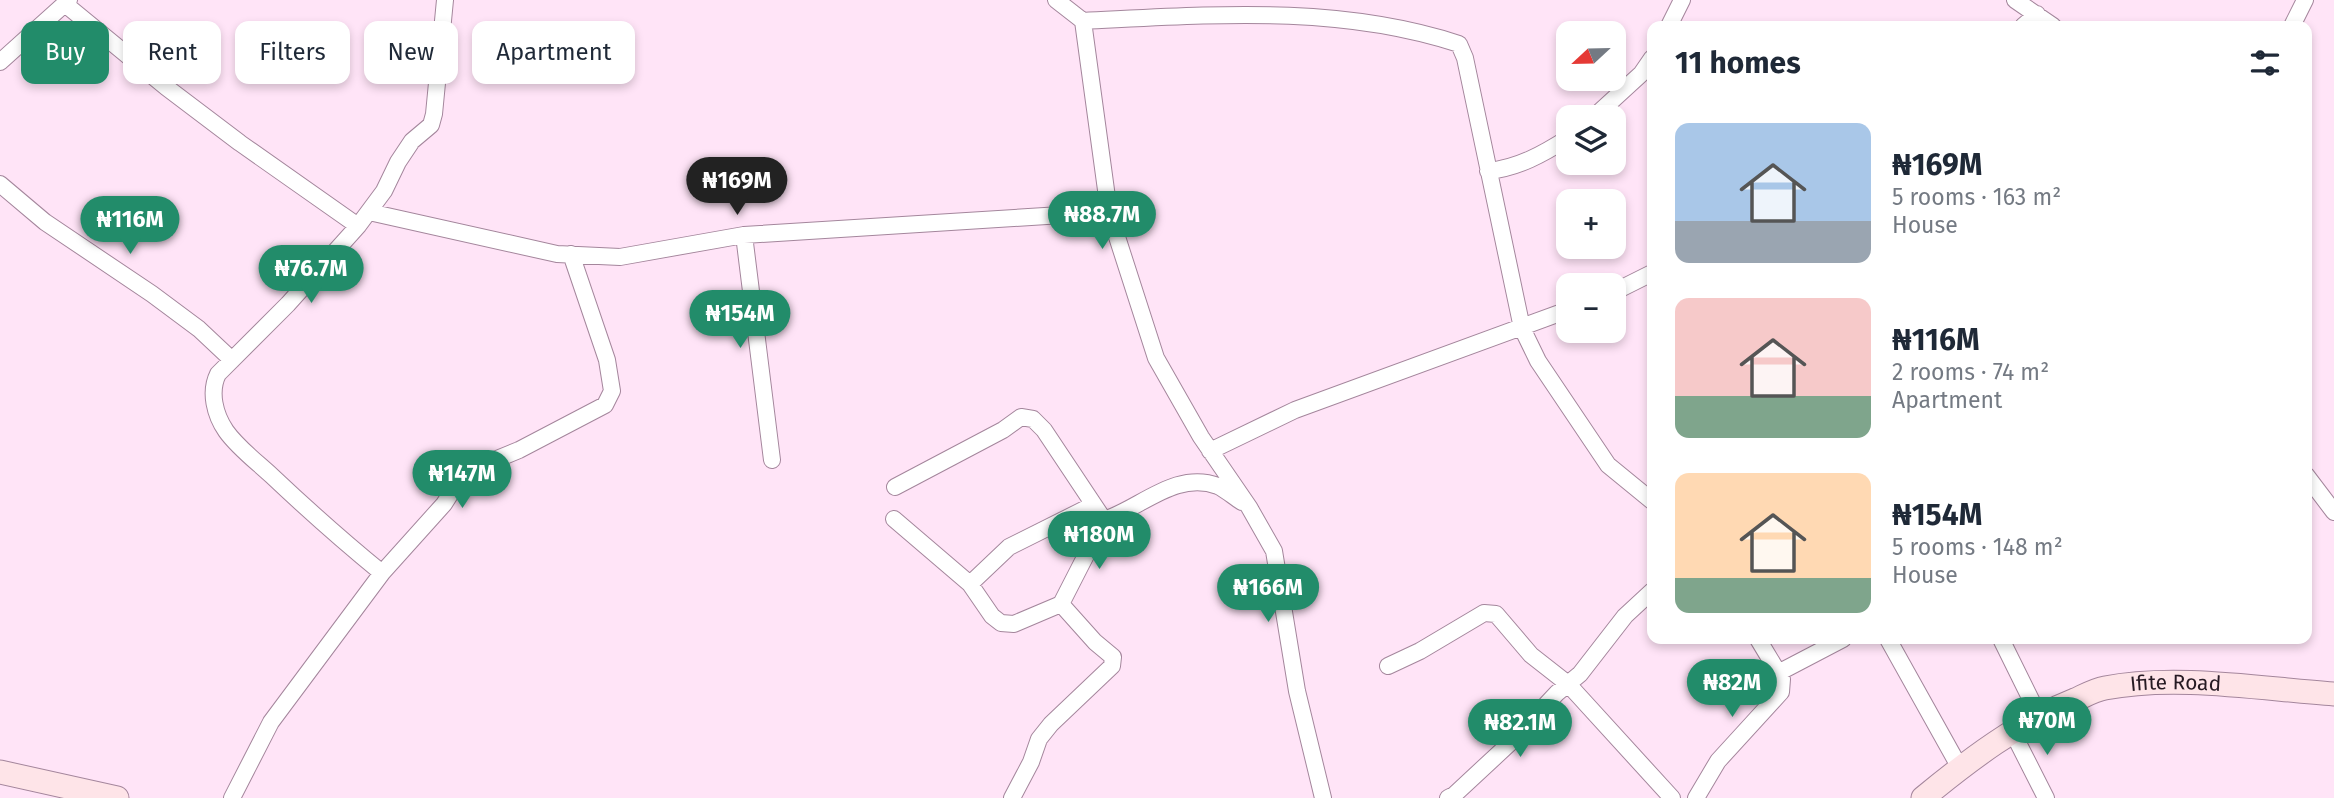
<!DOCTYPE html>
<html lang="en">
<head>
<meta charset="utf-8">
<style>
	:root { --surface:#fff; --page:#f6f6f7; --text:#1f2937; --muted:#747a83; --accent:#228c6a }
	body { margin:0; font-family:"Fira Sans",sans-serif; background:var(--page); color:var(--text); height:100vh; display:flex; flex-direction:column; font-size:26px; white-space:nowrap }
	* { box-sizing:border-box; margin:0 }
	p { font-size:23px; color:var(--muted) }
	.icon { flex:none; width:38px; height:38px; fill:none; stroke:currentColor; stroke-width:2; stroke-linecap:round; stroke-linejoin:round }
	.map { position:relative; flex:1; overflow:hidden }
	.panel { position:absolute; left:1647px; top:21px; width:665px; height:623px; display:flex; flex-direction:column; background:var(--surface); border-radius:14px; box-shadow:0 4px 10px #0003 }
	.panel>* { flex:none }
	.banner { position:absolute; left:21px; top:21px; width:665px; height:63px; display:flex; gap:14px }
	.needle { width:46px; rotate:248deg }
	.controls { position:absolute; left:1556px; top:21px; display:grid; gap:14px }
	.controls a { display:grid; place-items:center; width:70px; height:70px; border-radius:14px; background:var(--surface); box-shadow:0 4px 10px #0003; font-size:35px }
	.price { position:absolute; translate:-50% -60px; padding:0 16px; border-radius:24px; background:var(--accent); color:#fff; font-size:23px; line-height:46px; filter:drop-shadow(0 2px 4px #0008) }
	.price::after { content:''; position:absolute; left:50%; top:42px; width:21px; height:16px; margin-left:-10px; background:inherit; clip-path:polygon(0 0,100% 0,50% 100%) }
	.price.on { background:#222; color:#fff }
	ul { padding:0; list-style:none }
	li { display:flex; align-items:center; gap:21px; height:175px; padding:0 28px }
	li span { display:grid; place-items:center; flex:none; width:196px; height:140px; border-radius:14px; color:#555 }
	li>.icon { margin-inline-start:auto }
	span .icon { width:84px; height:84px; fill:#fffc; stroke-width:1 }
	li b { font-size:30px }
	h2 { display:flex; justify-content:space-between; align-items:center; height:84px; padding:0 28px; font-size:30px }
	.chip { padding:0 24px; border-radius:14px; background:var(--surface); box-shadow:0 4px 10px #0003; font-size:24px; line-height:63px }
	.chip.on { background:var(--accent); color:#fff }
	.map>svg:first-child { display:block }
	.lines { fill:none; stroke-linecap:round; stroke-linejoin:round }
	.street-casing { stroke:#a4869c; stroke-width:18 }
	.secondary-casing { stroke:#a4869c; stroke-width:25 }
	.street { stroke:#fff; stroke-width:16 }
	.secondary { stroke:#fee4e8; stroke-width:23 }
	.labels { text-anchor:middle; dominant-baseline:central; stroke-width:5; stroke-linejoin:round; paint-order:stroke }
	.street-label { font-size:21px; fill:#261a23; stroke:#fff8fd }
</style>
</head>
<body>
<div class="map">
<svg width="2334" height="798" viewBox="0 0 2334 798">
	<rect width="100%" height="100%" fill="#ffe4f7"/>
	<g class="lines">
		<defs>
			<path id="street" d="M1056,0L1083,21C1209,15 1337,4 1459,44L1465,58L1522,328L1538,361L1608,465L1652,501
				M2015,0L2053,26
				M65,4L166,87L240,143L358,226
				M1083,21L1109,212L1156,358L1201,437L1249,507L1274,551L1297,691L1323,798
				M1669,26L1682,0
				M2023,26L2037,14
				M2292,26L2305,0
				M0,62L69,0
				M1594,117L1641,74L1652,58
				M1488,171C1518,168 1543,154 1568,138
				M0,184L45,222L152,294L199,329L232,360
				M369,212L557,254L620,257L744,235L1109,212
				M744,235L772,460
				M1614,292L1652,273
				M1210,451L1295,410L1568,310
				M2306,475L2334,512
				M895,487L1003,430L1021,417L1033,419L1044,430L1104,520C1141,508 1176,470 1218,486C1226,490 1234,497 1242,502
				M894,519L970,584L992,616L1001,623L1014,624L1061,604L1095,642L1113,657L1112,666L1051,724L1039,739L1031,762L1012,798
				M382,573C344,542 308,510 272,476C257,462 238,448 226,431C215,415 209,392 218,374L288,304L358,226L384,191L398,162L412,141L431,125L434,114L445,0
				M970,584L1009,547L1093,505
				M1061,604L1104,520
				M1888,639L1960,768
				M2001,639L2039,716
				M1388,666L1420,651L1484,613L1496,614L1531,655L1568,684L1672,798
				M1778,673L1843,639
				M2013,733L2046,798
				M232,798L271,722L382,573L444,504L458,482L475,468L519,450L605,405L612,391L607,360L571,254
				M1448,798L1454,795L1510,743L1557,693L1580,674L1625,616L1652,591
				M1696,798L1718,761L1781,692L1782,679L1758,639"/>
			<g id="secondary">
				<path d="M0,772L117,798"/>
				<path id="s1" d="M1923,798C1969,760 2019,722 2075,700C2084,696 2094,690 2105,688C2176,674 2262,689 2334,694"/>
			</g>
		</defs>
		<use href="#street" class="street-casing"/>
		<use href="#secondary" class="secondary-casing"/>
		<use href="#street" class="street"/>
		<use href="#secondary" class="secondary"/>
	</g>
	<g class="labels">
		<g class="street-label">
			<text stroke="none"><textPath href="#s1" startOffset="285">Ifite Road</textPath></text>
		</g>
	</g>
</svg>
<div class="controls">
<a><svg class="needle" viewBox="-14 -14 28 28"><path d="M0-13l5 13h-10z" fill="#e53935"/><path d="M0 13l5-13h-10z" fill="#747a83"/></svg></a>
<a><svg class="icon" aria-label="layers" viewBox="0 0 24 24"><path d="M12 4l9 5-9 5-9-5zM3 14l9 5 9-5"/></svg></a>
<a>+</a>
<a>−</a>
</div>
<b class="price on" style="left:737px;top:217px">₦169M</b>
<b class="price" style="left:1102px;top:251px">₦88.7M</b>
<b class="price" style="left:130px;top:256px">₦116M</b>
<b class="price" style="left:311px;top:305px">₦76.7M</b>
<b class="price" style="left:740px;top:350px">₦154M</b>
<b class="price" style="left:462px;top:510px">₦147M</b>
<b class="price" style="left:1099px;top:571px">₦180M</b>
<b class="price" style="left:1268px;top:624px">₦166M</b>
<b class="price" style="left:1732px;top:719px">₦82M</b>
<b class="price" style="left:2047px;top:757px">₦70M</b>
<b class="price" style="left:1520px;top:759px">₦82.1M</b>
<div class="banner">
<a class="chip on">Buy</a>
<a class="chip">Rent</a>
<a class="chip">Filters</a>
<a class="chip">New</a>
<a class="chip">Apartment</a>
</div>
<section class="panel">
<h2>11 homes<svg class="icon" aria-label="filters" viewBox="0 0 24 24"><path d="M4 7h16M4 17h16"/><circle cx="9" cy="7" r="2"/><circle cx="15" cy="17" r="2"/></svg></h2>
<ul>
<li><span style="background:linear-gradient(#a9c7e8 70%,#9aa5b1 0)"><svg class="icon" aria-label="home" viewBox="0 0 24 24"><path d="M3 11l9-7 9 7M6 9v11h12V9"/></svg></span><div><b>₦169M</b><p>5 rooms · 163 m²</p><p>House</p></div></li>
<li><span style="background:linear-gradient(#f6c9c9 70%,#7fa58c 0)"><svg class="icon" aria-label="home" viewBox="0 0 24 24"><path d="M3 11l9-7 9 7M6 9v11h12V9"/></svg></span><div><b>₦116M</b><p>2 rooms · 74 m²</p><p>Apartment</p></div></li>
<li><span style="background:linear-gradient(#ffd9b3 75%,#7fa58c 0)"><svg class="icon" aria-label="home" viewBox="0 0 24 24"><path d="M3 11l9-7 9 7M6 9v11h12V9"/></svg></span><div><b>₦154M</b><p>5 rooms · 148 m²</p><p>House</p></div></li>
</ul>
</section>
</div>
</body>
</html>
